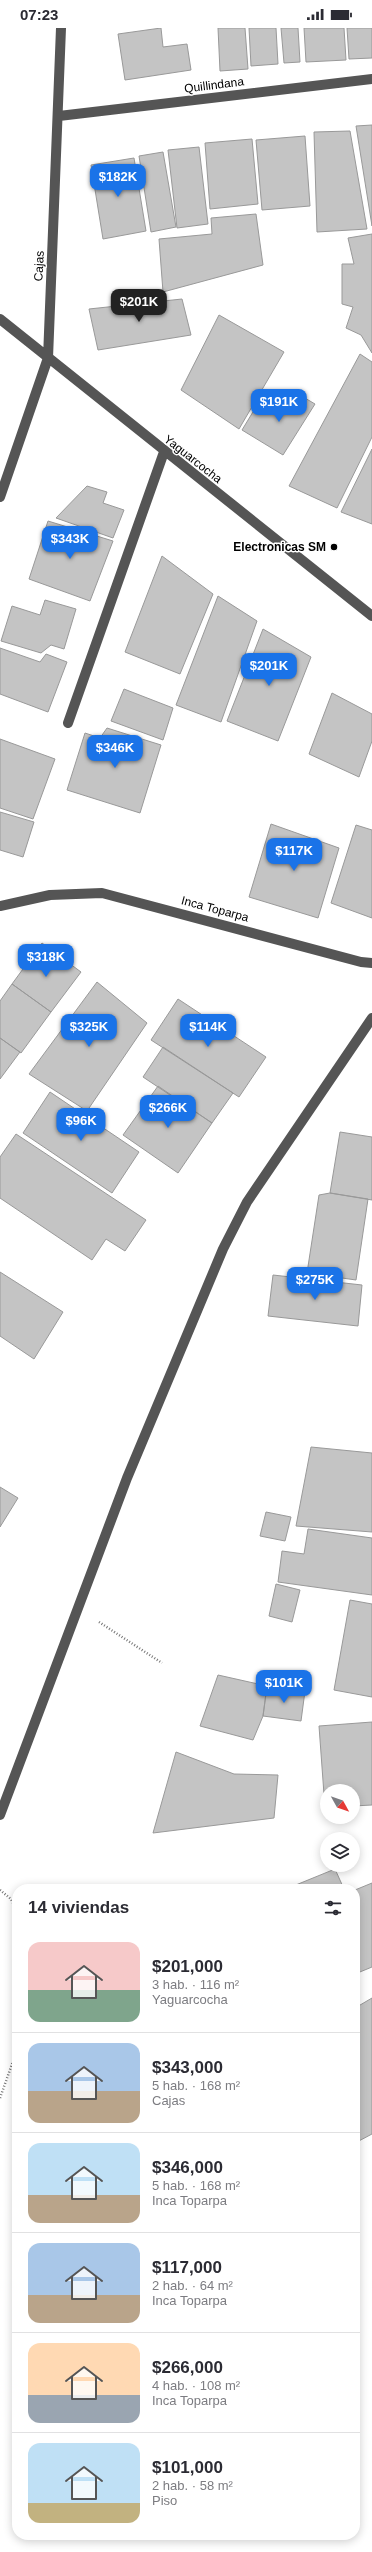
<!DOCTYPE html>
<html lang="es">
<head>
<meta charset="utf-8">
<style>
	:root { --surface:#fff; --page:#f2f2f3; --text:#2b2b33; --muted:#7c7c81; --line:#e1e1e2; --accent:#1a73e8 }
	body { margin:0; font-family:Arial,sans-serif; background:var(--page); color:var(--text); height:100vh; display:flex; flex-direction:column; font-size:15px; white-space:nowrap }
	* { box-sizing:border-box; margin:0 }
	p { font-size:13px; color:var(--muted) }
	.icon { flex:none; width:22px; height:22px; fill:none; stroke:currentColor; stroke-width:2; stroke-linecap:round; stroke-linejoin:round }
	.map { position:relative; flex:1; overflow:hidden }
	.sheet { position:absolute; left:12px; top:1856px; width:348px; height:656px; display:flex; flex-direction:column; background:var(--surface); border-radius:16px; box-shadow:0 2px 10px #0003 }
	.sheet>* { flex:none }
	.needle { width:26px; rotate:130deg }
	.buttons { position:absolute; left:320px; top:1756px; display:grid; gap:8px }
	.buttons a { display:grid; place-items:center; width:40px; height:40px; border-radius:50%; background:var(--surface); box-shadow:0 2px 10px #0003; font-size:20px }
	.price { position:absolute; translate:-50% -34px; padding:0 9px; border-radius:8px; background:var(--accent); color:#fff; font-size:13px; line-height:26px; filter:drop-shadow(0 1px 2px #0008) }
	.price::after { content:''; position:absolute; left:50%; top:24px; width:12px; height:9px; margin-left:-6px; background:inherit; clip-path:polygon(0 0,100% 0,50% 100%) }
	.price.on { background:#222; color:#fff }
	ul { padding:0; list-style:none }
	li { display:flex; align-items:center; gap:12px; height:100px; padding:0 16px }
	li+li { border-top:1px solid var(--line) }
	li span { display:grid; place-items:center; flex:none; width:112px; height:80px; border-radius:12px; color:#555 }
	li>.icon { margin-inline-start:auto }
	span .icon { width:48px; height:48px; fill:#fffc; stroke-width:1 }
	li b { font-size:17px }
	h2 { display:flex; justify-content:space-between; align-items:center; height:48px; padding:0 16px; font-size:17px }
	.status { display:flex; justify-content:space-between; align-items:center; height:28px; padding:0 20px; background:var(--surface); direction:ltr }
	.status svg { height:11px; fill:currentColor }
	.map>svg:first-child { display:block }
	.building { fill:#c4c4c4; stroke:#999 }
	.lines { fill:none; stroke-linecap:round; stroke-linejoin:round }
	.path { stroke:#777; stroke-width:2.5; stroke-dasharray:1 2; stroke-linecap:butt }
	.minor { stroke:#555; stroke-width:10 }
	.poi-dot { fill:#000; stroke:#fff; stroke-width:1.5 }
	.labels { text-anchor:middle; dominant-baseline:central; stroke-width:3; stroke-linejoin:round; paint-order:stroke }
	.street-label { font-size:12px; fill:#000; stroke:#fff }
	.poi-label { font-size:12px; font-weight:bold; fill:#000; stroke:#fff; text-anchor:end }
</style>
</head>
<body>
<div class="status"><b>07:23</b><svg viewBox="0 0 49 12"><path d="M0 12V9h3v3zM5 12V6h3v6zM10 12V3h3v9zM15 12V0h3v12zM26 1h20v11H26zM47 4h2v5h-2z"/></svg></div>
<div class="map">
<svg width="372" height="2524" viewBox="0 0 372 2524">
	<rect width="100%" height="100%" fill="#fff"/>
	<path class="building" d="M161,0L163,19L187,16L191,42L125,52L118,6Z
		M218,0H245L248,41L220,43Z
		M249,0H276L278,36L251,38Z
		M281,0H298L300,34L284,35Z
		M304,0H344L346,32L306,34Z
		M347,0H372V30L349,31Z
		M372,97V198L356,98Z
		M350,103L367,201L317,204L314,104Z
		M305,108L310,178L262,182L256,112Z
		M252,111L258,176L210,181L205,115Z
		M199,119L208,196L177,200L168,122Z
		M163,124L176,199L151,204L139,128Z
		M134,130L146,203L103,211L91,137Z
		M256,186L263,237L163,264L159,211L212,206L211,190Z
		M372,206V325L361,307L346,300L353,279L342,276V236H354L348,210Z
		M182,271L191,307L98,322L89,281Z
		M219,287L284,324L239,401L181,362Z
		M360,326L372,334V409L337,480L289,458Z
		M293,363L315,376L283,427L242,402L259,374L278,387Z
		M372,421V496L341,484Z
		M87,458L107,464L103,475L124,482L113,510L56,490Z
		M48,493L113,513L90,573L29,551Z
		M162,528L213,566L180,646L125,624Z
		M218,568L257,593L221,694L176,677Z
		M45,572L76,581L64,621L51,617L41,625L1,613L12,578L40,587Z
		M263,601L311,629L278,713L227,693Z
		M0,620L40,634L46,626L67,634L48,684L0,666Z
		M124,661L173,680L163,712L111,693Z
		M332,665L372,686V713L359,749L309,726Z
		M107,700L161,717L140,785L67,762L85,705L100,710Z
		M0,711L55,731L33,791L0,780Z
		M0,784L34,794L23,829L0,822Z
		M271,796L339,820L318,890L249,869Z
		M356,797L372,802V890L331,875Z
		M42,915L81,944L51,984L12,956Z
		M97,954L147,995L87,1083L29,1046Z
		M12,956L51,984L21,1025L0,1010V973Z
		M178,971L266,1029L239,1069L151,1012Z
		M0,1010L20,1024L0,1051Z
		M163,1019L233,1065L212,1095L143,1049Z
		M158,1058L212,1095L178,1145L123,1107Z
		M50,1064L139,1124L112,1165L23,1105Z
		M340,1104L372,1109V1172L330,1165Z
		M16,1106L146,1192L125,1223L106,1211L92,1232L0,1170V1129Z
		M330,1165L368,1171L356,1252L307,1245L319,1167Z
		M0,1244L63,1284L34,1331L0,1308Z
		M273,1247L362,1257L358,1298L268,1288Z
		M311,1419L372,1425V1504L296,1498Z
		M0,1459L18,1470L0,1499Z
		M266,1484L291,1489L285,1513L260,1508Z
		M308,1501L372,1510V1567L278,1554L282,1523L304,1526Z
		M276,1556L300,1562L292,1594L269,1588Z
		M350,1572L372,1576V1669L334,1662Z
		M218,1647L267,1658L263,1688L253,1712L200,1698Z
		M267,1658L305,1663L301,1693L263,1688Z
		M372,1694V1777L353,1778V1763H327V1780H325L319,1698Z
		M176,1724L234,1746L278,1747L274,1790L153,1805Z
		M335,1841L344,1861H286Z
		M372,1855V1939L355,1946V1862Z
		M372,1970V2106L355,2115V1980Z"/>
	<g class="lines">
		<path class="path" d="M99,1594L162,1635
			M0,1862L11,1871L17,1883
			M0,2070L17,2022"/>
		<path class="minor" d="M59,88L372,51
			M0,291L372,588
			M0,469L48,330L61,0
			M68,695L164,424
			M0,878L50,867L102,865L361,934L372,935
			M0,1787L127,1450L223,1221L247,1174L372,990"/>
	</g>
	<circle class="poi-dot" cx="334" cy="519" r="4"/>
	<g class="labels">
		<g class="street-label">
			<text transform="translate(214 57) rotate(-7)">Quillindana</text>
			<text transform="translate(39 238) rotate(-87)">Cajas</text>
			<text transform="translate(193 431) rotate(38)">Yaguarcocha</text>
			<text transform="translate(215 881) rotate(15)">Inca Toparpa</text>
		</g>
		<g class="poi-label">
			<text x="326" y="519">Electronicas SM</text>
		</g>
	</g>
</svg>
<div class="buttons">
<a><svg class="needle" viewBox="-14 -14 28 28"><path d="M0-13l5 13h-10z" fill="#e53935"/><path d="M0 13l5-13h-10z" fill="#7c7c81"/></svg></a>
<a><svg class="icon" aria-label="layers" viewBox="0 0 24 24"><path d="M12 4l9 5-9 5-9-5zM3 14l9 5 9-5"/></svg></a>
</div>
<b class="price" style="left:118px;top:170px">$182K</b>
<b class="price on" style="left:139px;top:295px">$201K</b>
<b class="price" style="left:279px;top:395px">$191K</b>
<b class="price" style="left:70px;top:532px">$343K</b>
<b class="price" style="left:269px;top:659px">$201K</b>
<b class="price" style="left:115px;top:741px">$346K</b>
<b class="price" style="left:294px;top:844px">$117K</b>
<b class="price" style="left:46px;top:950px">$318K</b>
<b class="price" style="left:89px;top:1020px">$325K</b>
<b class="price" style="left:208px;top:1020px">$114K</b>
<b class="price" style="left:168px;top:1101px">$266K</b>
<b class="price" style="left:81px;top:1114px">$96K</b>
<b class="price" style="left:315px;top:1273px">$275K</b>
<b class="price" style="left:284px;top:1676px">$101K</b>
<section class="sheet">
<h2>14 viviendas<svg class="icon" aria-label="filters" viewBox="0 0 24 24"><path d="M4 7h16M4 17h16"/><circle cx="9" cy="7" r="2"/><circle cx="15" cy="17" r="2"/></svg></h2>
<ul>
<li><span style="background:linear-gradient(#f6c9c9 60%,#7fa58c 0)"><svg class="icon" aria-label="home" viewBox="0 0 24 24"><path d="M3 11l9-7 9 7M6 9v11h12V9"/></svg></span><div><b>$201,000</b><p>3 hab. · 116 m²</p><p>Yaguarcocha</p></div></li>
<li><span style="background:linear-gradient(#a9c7e8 60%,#b9a48a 0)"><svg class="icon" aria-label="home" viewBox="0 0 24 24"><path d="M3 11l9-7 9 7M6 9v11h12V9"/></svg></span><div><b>$343,000</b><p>5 hab. · 168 m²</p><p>Cajas</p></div></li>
<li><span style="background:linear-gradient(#bfe0f5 65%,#b9a48a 0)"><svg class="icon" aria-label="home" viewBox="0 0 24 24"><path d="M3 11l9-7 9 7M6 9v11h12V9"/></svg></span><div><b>$346,000</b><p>5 hab. · 168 m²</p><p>Inca Toparpa</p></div></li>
<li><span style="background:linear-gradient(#a9c7e8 65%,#b9a48a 0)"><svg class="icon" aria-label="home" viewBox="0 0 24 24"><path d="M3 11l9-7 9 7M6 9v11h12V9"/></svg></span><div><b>$117,000</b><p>2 hab. · 64 m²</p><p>Inca Toparpa</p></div></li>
<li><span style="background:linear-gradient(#ffd9b3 65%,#9aa5b1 0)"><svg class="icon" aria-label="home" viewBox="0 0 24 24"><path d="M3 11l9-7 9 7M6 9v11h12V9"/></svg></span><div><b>$266,000</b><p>4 hab. · 108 m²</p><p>Inca Toparpa</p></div></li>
<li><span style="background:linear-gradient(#bfe0f5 75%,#c2b280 0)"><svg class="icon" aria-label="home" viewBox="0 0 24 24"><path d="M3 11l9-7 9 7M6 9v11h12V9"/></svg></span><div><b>$101,000</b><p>2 hab. · 58 m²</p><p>Piso</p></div></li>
</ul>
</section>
</div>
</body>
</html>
